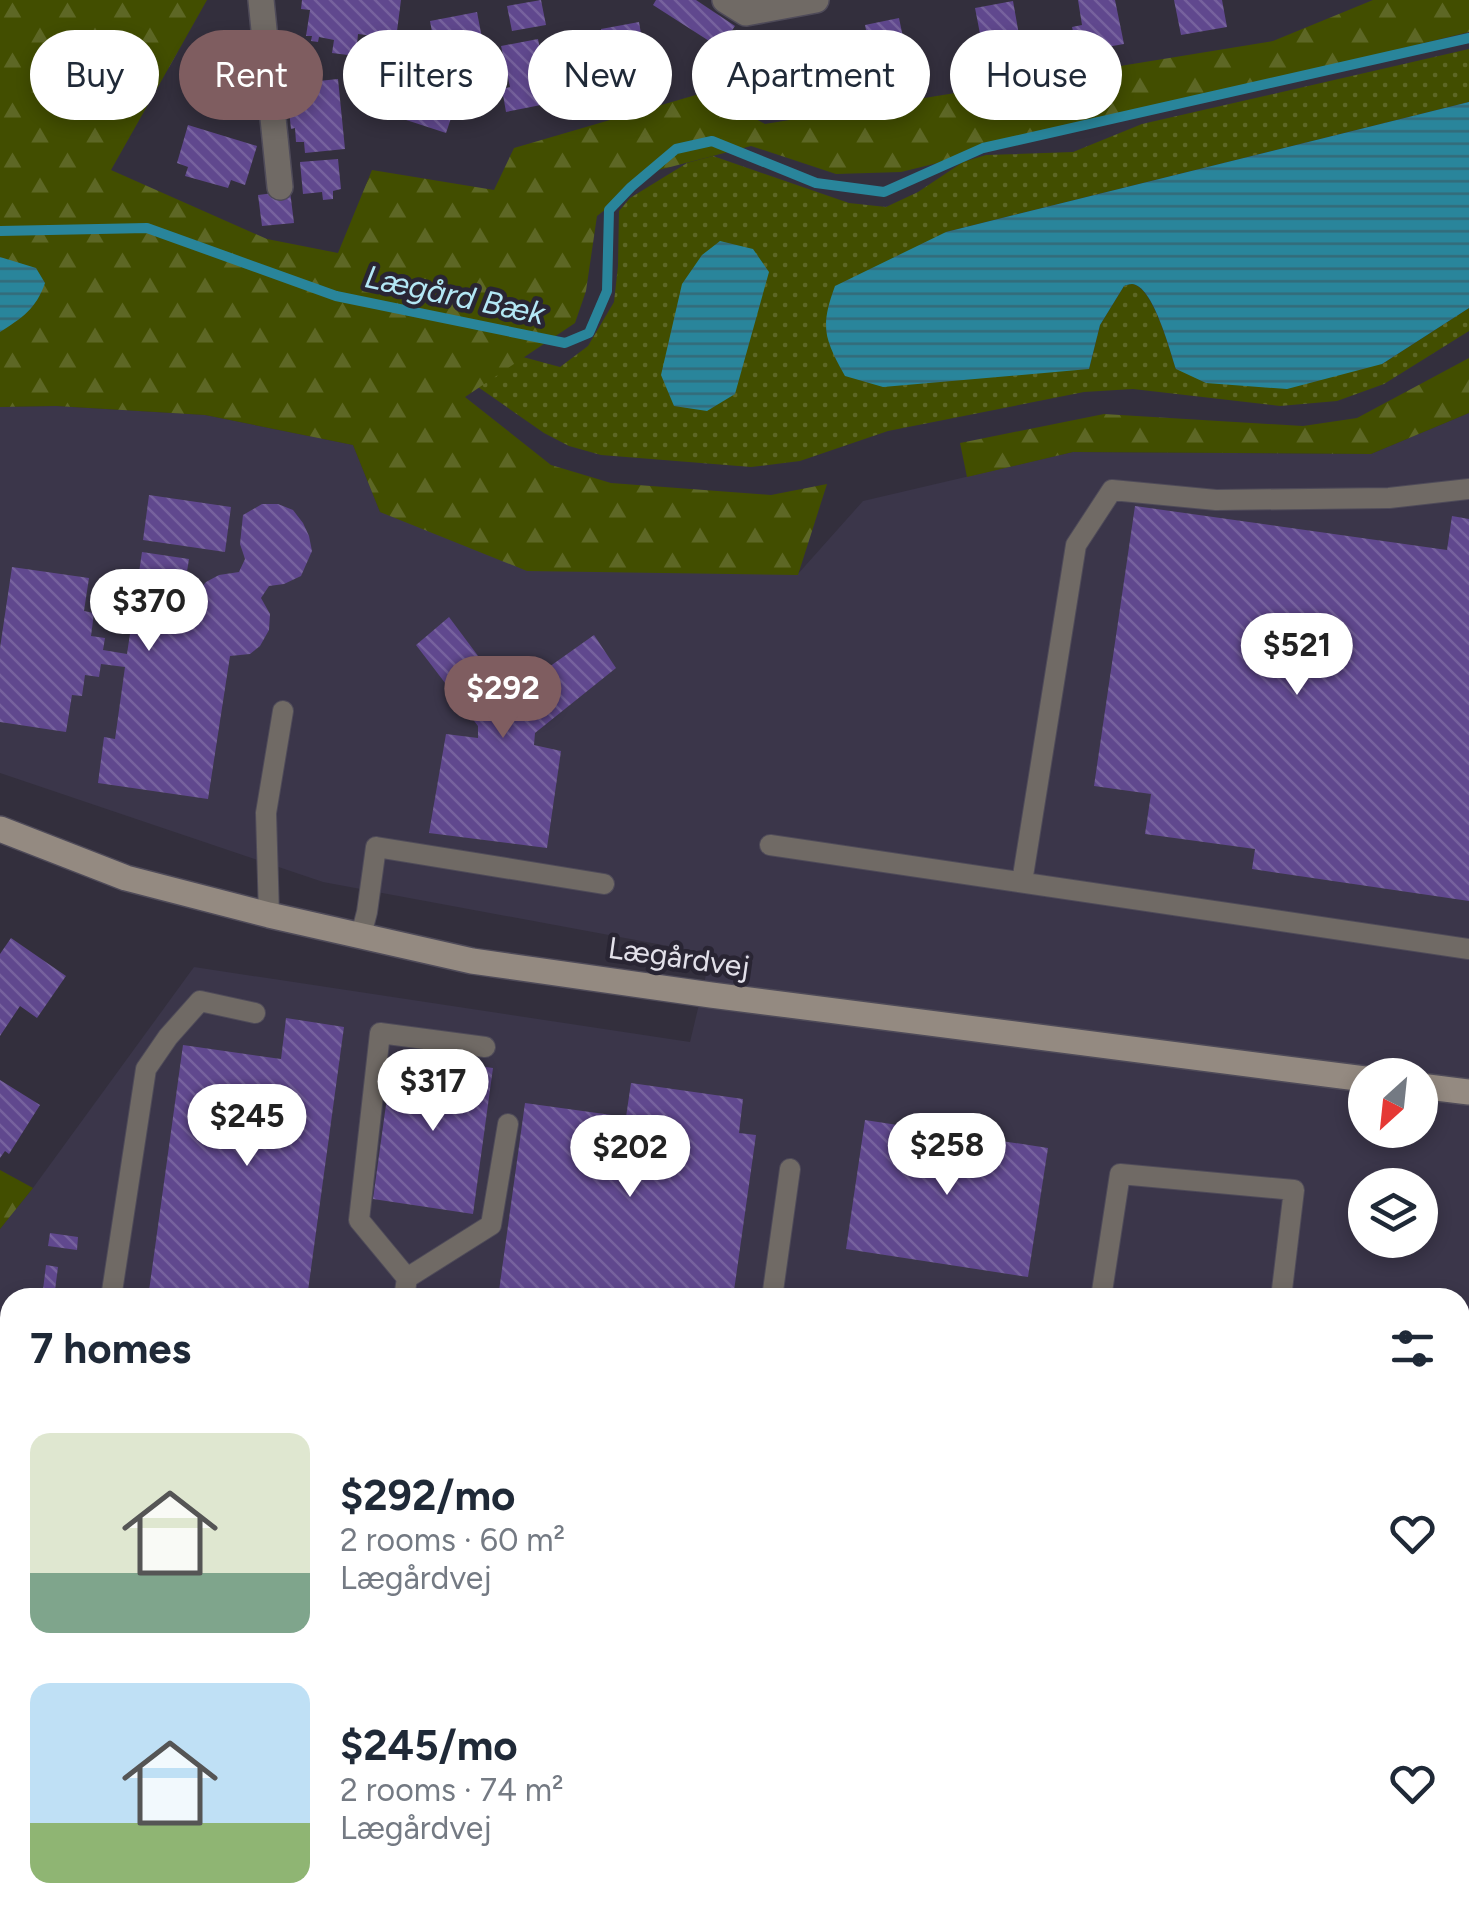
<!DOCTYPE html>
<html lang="en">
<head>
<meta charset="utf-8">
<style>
	:root { --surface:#fff; --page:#f2f2f3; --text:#1f2937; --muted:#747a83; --accent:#7f5d60 }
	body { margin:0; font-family:Figtree,sans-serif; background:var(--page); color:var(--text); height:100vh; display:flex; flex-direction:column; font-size:38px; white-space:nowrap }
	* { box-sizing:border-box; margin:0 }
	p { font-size:32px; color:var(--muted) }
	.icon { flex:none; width:55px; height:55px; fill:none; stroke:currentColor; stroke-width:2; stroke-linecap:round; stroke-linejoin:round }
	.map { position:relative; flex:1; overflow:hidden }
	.side { position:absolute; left:0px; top:1288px; width:1470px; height:642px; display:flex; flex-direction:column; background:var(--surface); border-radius:30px 30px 0 0; box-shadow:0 5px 15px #0003 }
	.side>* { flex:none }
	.hud { position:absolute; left:30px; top:30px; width:1410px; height:90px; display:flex; gap:20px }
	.needle { width:65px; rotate:207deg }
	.fabs { position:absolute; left:1348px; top:1058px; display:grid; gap:20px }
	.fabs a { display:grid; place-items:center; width:90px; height:90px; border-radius:50%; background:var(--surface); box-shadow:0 5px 15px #0003; font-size:50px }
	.price { position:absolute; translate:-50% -85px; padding:0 22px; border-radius:35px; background:#fff; color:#222; font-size:32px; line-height:65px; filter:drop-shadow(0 2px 5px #0008) }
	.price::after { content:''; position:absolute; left:50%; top:60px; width:30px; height:22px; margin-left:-15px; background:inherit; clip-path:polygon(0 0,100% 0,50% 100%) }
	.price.active { background:var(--accent); color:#fff }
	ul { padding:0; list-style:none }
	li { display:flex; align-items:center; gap:30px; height:250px; padding:0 30px }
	li span { display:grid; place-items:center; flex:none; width:280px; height:200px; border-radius:20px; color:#555 }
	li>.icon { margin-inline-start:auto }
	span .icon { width:120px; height:120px; fill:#fffc; stroke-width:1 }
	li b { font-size:42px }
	h2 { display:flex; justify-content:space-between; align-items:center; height:120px; padding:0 30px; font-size:42px }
	.pill { padding:0 35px; border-radius:45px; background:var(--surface); box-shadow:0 5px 15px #0003; font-size:35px; line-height:90px }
	.pill.active { background:var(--accent); color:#fff }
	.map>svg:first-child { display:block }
	.built { fill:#3b364a; fill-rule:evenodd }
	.grass { fill:url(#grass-dots) }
	.forest { fill:url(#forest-firs) }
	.water { fill:url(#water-rules) }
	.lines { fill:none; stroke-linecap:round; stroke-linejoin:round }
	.stream { stroke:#29859b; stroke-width:10 }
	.building { fill:url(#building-back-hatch) }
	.lane-casing { stroke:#4f4b59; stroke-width:22 }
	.street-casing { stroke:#4f4b59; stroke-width:28 }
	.secondary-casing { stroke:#4f4b59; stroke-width:28 }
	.lane { stroke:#706a65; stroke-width:20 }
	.street { stroke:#706a65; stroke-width:25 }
	.secondary { stroke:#948a81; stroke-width:25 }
	.labels { text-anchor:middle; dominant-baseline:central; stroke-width:9; stroke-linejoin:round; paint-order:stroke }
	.street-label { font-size:30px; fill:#e3e1ea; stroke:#292533 }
	.water-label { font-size:32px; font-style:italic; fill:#b3e7f5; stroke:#292533 }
</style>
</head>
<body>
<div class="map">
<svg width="1469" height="1929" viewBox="0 0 1469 1929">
	<defs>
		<pattern id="grass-dots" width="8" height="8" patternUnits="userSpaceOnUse" patternTransform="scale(2.5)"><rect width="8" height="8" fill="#424e00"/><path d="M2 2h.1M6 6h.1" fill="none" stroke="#5d6725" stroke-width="1.8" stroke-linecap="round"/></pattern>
		<pattern id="forest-firs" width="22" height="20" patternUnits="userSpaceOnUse" patternTransform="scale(2.5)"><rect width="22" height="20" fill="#424e00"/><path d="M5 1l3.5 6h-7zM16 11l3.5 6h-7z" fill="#5d6725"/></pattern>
		<pattern id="water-rules" width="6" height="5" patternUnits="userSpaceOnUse" patternTransform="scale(2.5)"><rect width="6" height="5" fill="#29859b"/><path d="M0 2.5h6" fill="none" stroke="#346b79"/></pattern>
		<pattern id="building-back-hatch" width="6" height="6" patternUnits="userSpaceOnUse" patternTransform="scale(2.5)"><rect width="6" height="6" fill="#60488e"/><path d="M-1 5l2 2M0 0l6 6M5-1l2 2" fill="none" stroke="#77629e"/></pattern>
	</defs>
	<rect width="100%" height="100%" fill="#332f3d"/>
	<path class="built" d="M56,406L205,415L353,445L380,512L797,575L863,501L1073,452L1371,454L1469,413V1929H0V1229L33,1188L194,967L690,1042L711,954L323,882L0,773V407ZM1365,1075H1420V1130H1365ZM1365,1185H1420V1240H1365ZM10,1298H1460V1920H10Z"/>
	<path class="grass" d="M1469,49V102L946,232L1089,369L1100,325L1124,286C1127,285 1129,284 1132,284C1153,286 1170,351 1176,369L1382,364L1469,308V331L1384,384L1337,401L1280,406L1133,389L1084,392L888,431L800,461L751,467L601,455L569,446L544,433L478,387L523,357L560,367L588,346L614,302L618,266L619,211L630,198L687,163L713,156L849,203L886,207L918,192L963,162L986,155L1073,152L1142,124Z"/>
	<path class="forest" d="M0,0H207L111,170L267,239L338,253L372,170L494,190L514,148L706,92L765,124L1273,41L1373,0H1469V32L901,172L836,174L751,146L655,171L597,216L586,291L575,323L465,397L551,465L611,483L771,495L827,484L798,575L527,571L380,512L353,445L205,415L56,406L0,407Z
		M1469,358V413L1371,454L1073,452L967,477L960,443L1104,414L1303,426L1357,418Z
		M0,1170L33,1188L0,1229Z"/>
	<path class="water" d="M1469,102V308L1382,364L1287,389L1206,383L1176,369C1170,351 1153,285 1132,284C1129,284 1126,285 1124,286L1100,325L1089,369L883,387L845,376C824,338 820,327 835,286L946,232Z
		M720,241L753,249L769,272L735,394L707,411L674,406L661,375L682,284L702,255Z
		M0,257L36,268L45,283C36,309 22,318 0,332Z"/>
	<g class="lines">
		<path class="stream" d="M0,231L147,228L336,296L565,343L589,333L607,291L609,210L631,187L676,149L712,141L816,183L884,192L983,148L1469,38"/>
	</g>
	<path class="building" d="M302,0H401L396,39L358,34L356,56L332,53L334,40L319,37L318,42L311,41L312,36H306L310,10L301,9Z
		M541,0L546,25L512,31L507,6Z
		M656,0H696L735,26L720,48L653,5Z
		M1078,0H1115L1124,44L1078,52L1072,27L1082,25Z
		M1174,0H1222L1227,27L1181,35Z
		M1013,1L1024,63L976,72L970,41L981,39L975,8Z
		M477,12L482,38L435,48L430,21Z
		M899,18L913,85L866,94L861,69L873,66L865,25Z
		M639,22L650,85L605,93L600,70L609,68L601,29Z
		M796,32L808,88L762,97L757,74L765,73L758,41Z
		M538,39L551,103L506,112L502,89L510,87L501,46Z
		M428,59L467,71L446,133L397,117L405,92L416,95Z
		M338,79L345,149L305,153L304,142H296L295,128L291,129L289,110H293L292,97L302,96L299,83Z
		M188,125L257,146L245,185L231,180L228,188L185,176L188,167L177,163Z
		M338,159L341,189L333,191V199L323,200L322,192L303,194L300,162Z
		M290,191L294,223L262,226L258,195Z
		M149,495L231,507L225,552L143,540Z
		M262,504H278L293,510L303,523L309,536L312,551L301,576L284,584L269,586L261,598L270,614L269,630L260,646L250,654L230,656L208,799L98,783L104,737L115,739L125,667L101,664L99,677L85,675L82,696L72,695L66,732L0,722V648L12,567L89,578L84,611L94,613L91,636L105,638L103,650L127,654L142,552L189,559L184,590L198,591L206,582L219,575L239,572L245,559L240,544L243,515Z
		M1135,506L1447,550L1452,516L1469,519V901L1252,869L1255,849L1145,834L1151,794L1094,786Z
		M449,617L508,696L594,635L616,668L535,733L534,745L561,751L547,848L429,833L446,734L478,738V726L416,645Z
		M11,938L66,976L37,1018L20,1006L0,1036V954Z
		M286,1018L344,1027L307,1298H148L183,1045L281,1059Z
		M393,1054L493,1068L473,1214L373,1199Z
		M0,1080L40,1105L9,1154L5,1151L0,1158Z
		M631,1083L743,1099L739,1133L756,1135L733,1298H498L525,1103L626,1117Z
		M865,1120L1048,1148L1028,1277L846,1249Z
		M50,1233L78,1237L77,1250L48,1246Z
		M46,1265L58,1267L54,1298H42Z
		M1460,1359L1469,1361V1429L1462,1480H1460Z
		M251,1920H516L515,1929H249Z
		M1025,1920H1084V1929H1025Z
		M1336,1920H1439L1440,1929H1337Z"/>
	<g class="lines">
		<defs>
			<path id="lane" d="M770,845L1469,949
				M1022,882L1076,545L1112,490L1216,500L1389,498L1469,489
				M269,915L266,813L283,711
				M361,935L367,912L376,847L604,884
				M407,1278L491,1225L508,1124
				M111,1298L146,1069L168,1037L200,1001L255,1013
				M404,1298L407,1278L359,1220L380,1033L485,1047
				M772,1298L790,1169
				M1101,1298L1120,1174L1294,1190L1281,1298
				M837,1920L869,1926
				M574,1929L576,1920"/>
			<path id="street" d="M261,0L280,187
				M725,0L746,13L816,0
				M0,1484L10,1486
				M1460,1682L1469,1683
				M1182,1920L1183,1929
				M176,1929L177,1920"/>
			<path id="secondary" d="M0,829L126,878L269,915L472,961L711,995L1365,1079
				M1420,1086L1469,1092"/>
		</defs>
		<use href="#lane" class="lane-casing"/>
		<use href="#street" class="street-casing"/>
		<use href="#secondary" class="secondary-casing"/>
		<use href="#lane" class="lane"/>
		<use href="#street" class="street"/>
		<use href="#secondary" class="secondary"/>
	</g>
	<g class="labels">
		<g class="street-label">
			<text transform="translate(679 957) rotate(8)">Lægårdvej</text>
		</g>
		<g class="water-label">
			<text transform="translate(455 295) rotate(12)">Lægård Bæk</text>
		</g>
	</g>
</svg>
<div class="fabs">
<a><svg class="needle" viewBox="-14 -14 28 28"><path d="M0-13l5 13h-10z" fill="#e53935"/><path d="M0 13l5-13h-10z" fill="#747a83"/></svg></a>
<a><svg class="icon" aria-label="layers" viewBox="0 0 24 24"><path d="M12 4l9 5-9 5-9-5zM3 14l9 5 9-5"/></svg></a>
</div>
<b class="price" style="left:149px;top:654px">$370</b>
<b class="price" style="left:1297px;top:698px">$521</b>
<b class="price active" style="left:503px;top:741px">$292</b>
<b class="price" style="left:433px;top:1134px">$317</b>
<b class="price" style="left:247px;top:1169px">$245</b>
<b class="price" style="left:947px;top:1198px">$258</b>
<b class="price" style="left:630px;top:1200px">$202</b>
<div class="hud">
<a class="pill">Buy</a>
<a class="pill active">Rent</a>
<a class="pill">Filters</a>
<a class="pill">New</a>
<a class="pill">Apartment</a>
<a class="pill">House</a>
</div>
<section class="side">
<h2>7 homes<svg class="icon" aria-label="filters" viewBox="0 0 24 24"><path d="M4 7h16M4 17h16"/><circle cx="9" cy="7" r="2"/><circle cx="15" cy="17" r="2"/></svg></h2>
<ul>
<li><span style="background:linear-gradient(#dfe7d0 70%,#7fa58c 0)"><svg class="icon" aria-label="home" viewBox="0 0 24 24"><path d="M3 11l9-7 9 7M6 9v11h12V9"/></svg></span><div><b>$292/mo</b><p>2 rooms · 60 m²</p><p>Lægårdvej</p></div><svg class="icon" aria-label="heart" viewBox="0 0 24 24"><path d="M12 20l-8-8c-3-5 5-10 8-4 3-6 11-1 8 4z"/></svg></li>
<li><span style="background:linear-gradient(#bfe0f5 70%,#8fb573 0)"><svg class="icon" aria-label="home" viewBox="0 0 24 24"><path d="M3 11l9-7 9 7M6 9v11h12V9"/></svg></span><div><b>$245/mo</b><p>2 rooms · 74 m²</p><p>Lægårdvej</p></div><svg class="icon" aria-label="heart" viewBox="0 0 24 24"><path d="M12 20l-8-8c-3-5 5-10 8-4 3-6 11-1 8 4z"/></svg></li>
</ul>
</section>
</div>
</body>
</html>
